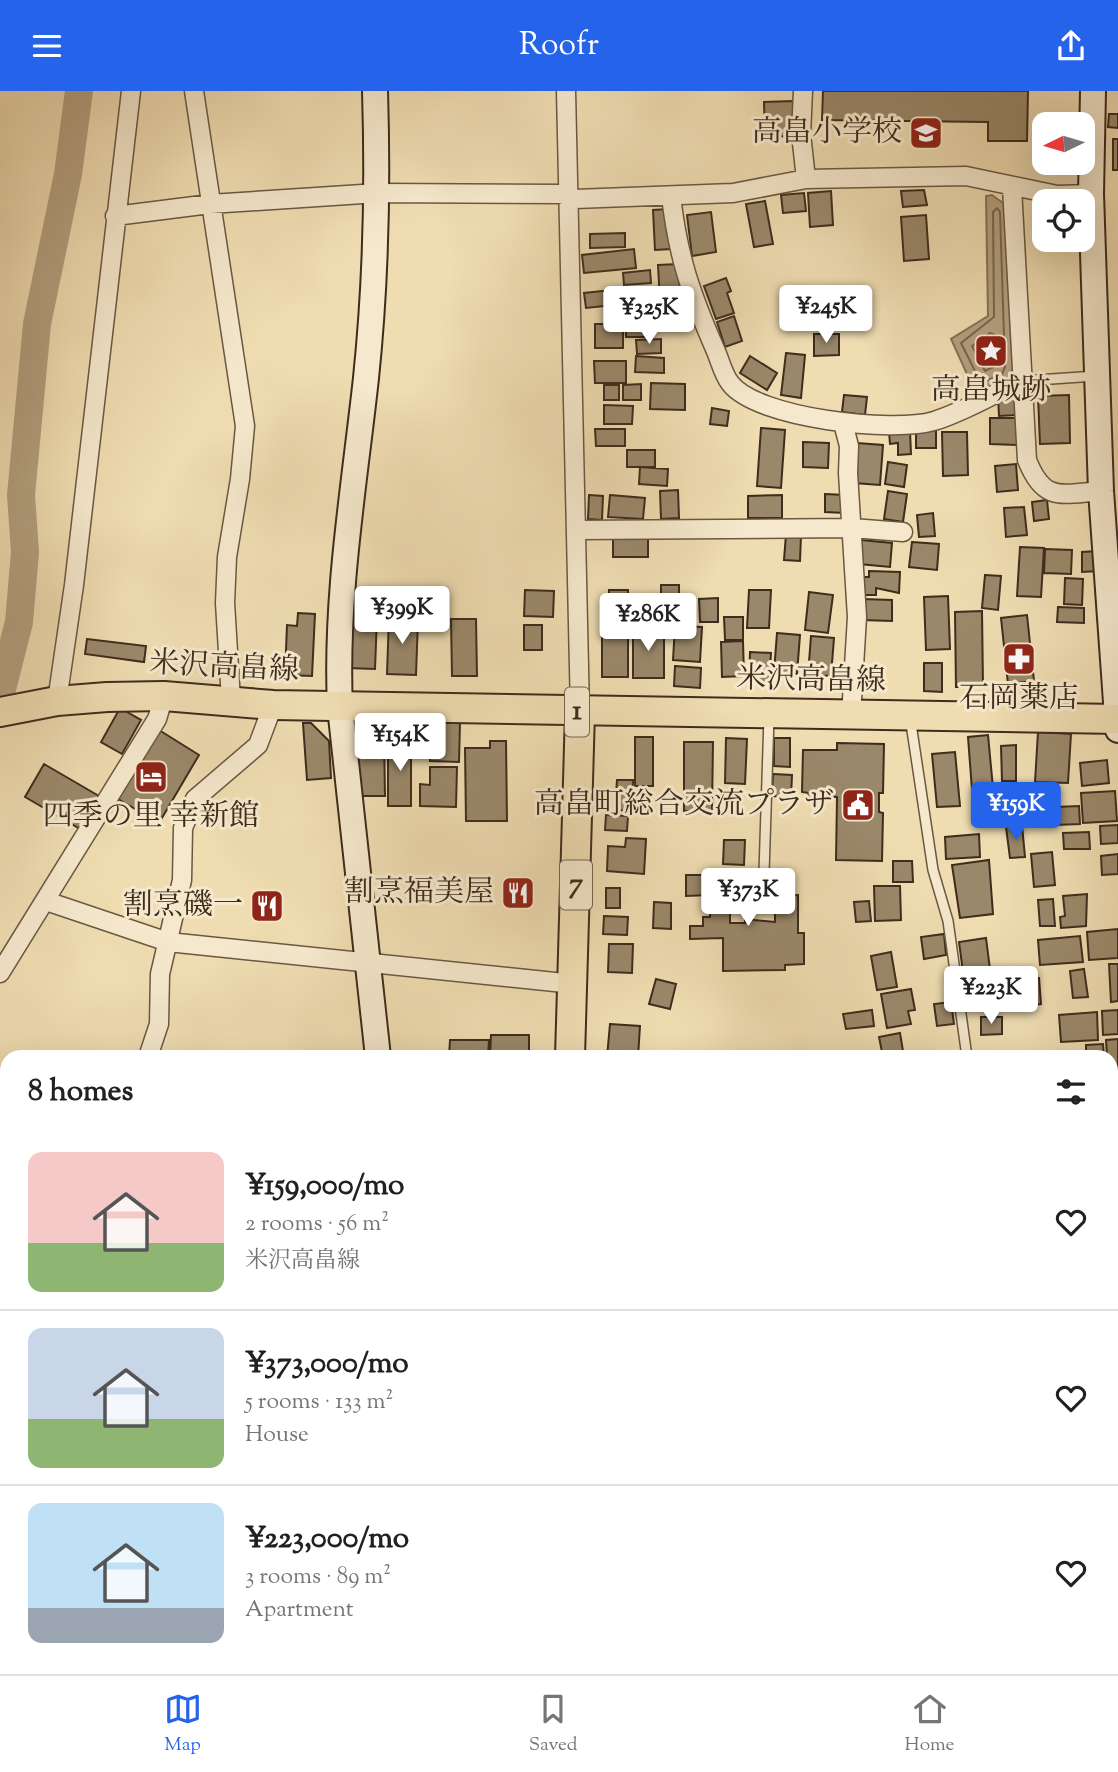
<!DOCTYPE html>
<html lang="en">
<head>
<meta charset="utf-8">
<style>
	:root { --surface:#fff; --page:#f2f2f2; --text:#202124; --muted:#757577; --line:#e0e0e0; --accent:#2563eb }
	body { margin:0; font-family:"Sorts Mill Goudy","Noto Serif JP",serif; background:var(--page); color:var(--text); height:100vh; display:flex; flex-direction:column; font-size:26px; white-space:nowrap }
	* { box-sizing:border-box; margin:0 }
	p { font-size:23px; color:var(--muted) }
	.icon { flex:none; width:38px; height:38px; fill:none; stroke:currentColor; stroke-width:2; stroke-linecap:round; stroke-linejoin:round }
	.map { position:relative; flex:1; overflow:hidden }
	.drawer { position:absolute; left:0px; top:959px; width:1118px; height:625px; display:flex; flex-direction:column; background:var(--surface); border-radius:21px 21px 0 0; box-shadow:0 7px 28px #0002 }
	.drawer>* { flex:none }
	.needle { width:46px; rotate:265deg }
	.buttons { position:absolute; left:1032px; top:21px; display:grid; gap:14px }
	.buttons a { display:grid; place-items:center; width:63px; height:63px; border-radius:14px; background:var(--surface); box-shadow:0 7px 28px #0002; font-size:35px }
	.price { position:absolute; translate:-50% -60px; padding:0 16px; border-radius:7px; background:#fff; color:#222; font-size:23px; line-height:46px; filter:drop-shadow(0 2px 4px #0008) }
	.price::after { content:''; position:absolute; left:50%; top:42px; width:21px; height:16px; margin-left:-10px; background:inherit; clip-path:polygon(0 0,100% 0,50% 100%) }
	.price.current { background:var(--accent); color:#fff }
	ul { padding:0; list-style:none }
	li { display:flex; align-items:center; gap:21px; height:175px; padding:0 28px }
	li+li { border-top:2px solid var(--line) }
	li span { display:grid; place-items:center; flex:none; width:196px; height:140px; border-radius:14px; color:#555 }
	li>.icon { margin-inline-start:auto }
	span .icon { width:84px; height:84px; fill:#fffc; stroke-width:1 }
	li b { font-size:30px }
	h2 { display:flex; justify-content:space-between; align-items:center; height:84px; padding:0 28px; font-size:30px }
	header { display:flex; justify-content:space-between; align-items:center; height:91px; padding:0 28px; background:var(--accent); color:#fff; font-size:32px; font-weight:600 }
	.tabs { display:flex; justify-content:space-around; align-items:center; height:98px; border-top:2px solid var(--line); background:var(--surface); font-size:19px; color:var(--muted) }
	.tabs a { display:grid; justify-items:center; gap:4px }
	.tabs .current { color:var(--accent) }
	.map>svg:first-child { display:block }
	.water { fill:#b3a07f; stroke:#847258; stroke-width:2 }
	.lines { fill:none; stroke-linecap:round; stroke-linejoin:round }
	.shore { stroke:#78664e; stroke-width:2 }
	.stream { stroke:#847258; stroke-width:4.5 }
	.river { stroke:#b3a07f; stroke-width:28 }
	.building { fill:#9a886a; stroke:#3e2c1d; stroke-width:2 }
	.lane-casing { stroke:#6a5842; stroke-width:12 }
	.street-casing { stroke:#6a5842; stroke-width:21 }
	.secondary-casing { stroke:#3e2c1d; stroke-width:28 }
	.primary-casing { stroke:#3e2c1d; stroke-width:32 }
	.lane { stroke:#f5e8cc; stroke-width:9 }
	.street { stroke:#f5e8cc; stroke-width:18 }
	.secondary { stroke:#f5e8cc; stroke-width:24 }
	.primary { stroke:#efdcb1; stroke-width:28 }
	.labels { text-anchor:middle; dominant-baseline:central; stroke-width:6; stroke-linejoin:round; paint-order:stroke }
	.shield { fill:#f5e8cc; stroke:#756452; stroke-width:2 }
	.shield-label { font-size:28px; font-weight:bold; fill:#3e2c1d }
	.poi-label { font-size:30px; fill:#3e2c1d; stroke:#f5e8cc; text-anchor:end }
	.street-label { font-size:30px; fill:#3e2c1d; stroke:#f5e8cc }
</style>
</head>
<body>
<header><svg class="icon" aria-label="menu" viewBox="0 0 24 24"><path d="M4 6h16M4 12h16M4 18h16"/></svg>Roofr<svg class="icon" aria-label="share" viewBox="0 0 24 24"><path d="M12 15V3M7 8l5-5 5 5M5 13v7h14v-7"/></svg></header>
<div class="map">
<svg width="1118" height="1583" viewBox="0 0 1118 1583">
	<rect width="100%" height="100%" fill="#efdcb1"/>
	<filter id="stains"><feTurbulence type="fractalNoise" baseFrequency=".00286" numOctaves="4"/><feColorMatrix values="0 0 0 0 .2 0 0 0 0 .09 0 0 0 0 .02 0 0 0 .5 -.17"/></filter>
	<radialGradient id="worn" r=".72"><stop offset=".6" stop-color="#630" stop-opacity="0"/><stop offset="1" stop-color="#630" stop-opacity=".3"/></radialGradient>
	<path class="water" d="M992,104L1007,115L1013,278L1007,288L976,303L951,248L988,225L986,105Z
		M154,1577H273V1583H154Z"/>
	<g class="lines">
		<path class="shore" d="M997,117L1000,121L1005,276L1002,283L981,292L961,252L994,226L993,121Z
			M990,242L995,244L997,274L985,280L972,255Z"/>
		<path class="stream" d="M294,1583L295,1577"/>
		<path class="river" d="M0,606L19,531L25,461L21,404L37,233L68,83L79,0"/>
	</g>
	<path class="building" d="M823,0H1028L1027,50H988V31L822,29Z
		M793,10L794,45L765,46L764,11Z
		M1109,23H1118V37L1108,36Z
		M1113,48H1118V79H1113Z
		M924,99L927,114L903,116L901,100Z
		M831,100L833,134L810,136L808,102Z
		M804,102L806,120L783,122L781,104Z
		M765,110L773,153L754,156L746,113Z
		M668,118L671,158L655,159L653,119Z
		M711,121L716,161L692,165L687,124Z
		M926,124L929,168L904,170L901,126Z
		M625,142V156L590,157V143Z
		M634,158L636,177L584,182L582,164Z
		M678,173L681,210L660,211L658,174Z
		M650,179L651,192L624,194L623,182Z
		M726,187L731,200L727,202L734,222L716,228L704,195Z
		M641,196L642,211L586,217L584,202Z
		M676,215L682,232L665,238L659,221Z
		M626,223H653V246H626Z
		M734,225L742,250L725,256L717,231Z
		M595,233H623V257H595Z
		M814,243H839V264L814,265Z
		M661,248V262L637,263L636,249Z
		M786,262L805,264L801,307L781,304Z
		M636,265L664,267V282L635,281Z
		M750,265L777,282L767,299L740,282Z
		M594,270H626V292H595Z
		M651,292L685,293V319L650,318Z
		M641,293V309H623V294Z
		M604,294H619V309H604Z
		M1017,301L1019,324L999,325L998,306Z
		M844,304L867,306L865,324L842,321Z
		M1069,304L1070,352L1040,353L1038,305Z
		M604,314L633,315L632,333H604Z
		M712,317L729,320L727,335L710,333Z
		M990,327H1019L1018,354L990,353Z
		M761,337L785,339L781,397L757,395Z
		M916,337H936V357H916Z
		M595,338H625V355H596Z
		M910,340L911,363L898,364V352L890,353L889,341Z
		M942,341H967L968,384L943,385Z
		M803,351L829,352L828,377L803,376Z
		M857,352L883,354L880,394L854,392Z
		M627,359H655V376H627Z
		M888,371L907,374L904,396L885,393Z
		M1016,373L1018,399L997,401L995,375Z
		M640,376L668,378L667,395L639,393Z
		M678,399L679,427L661,428L660,400Z
		M888,400L907,403L903,431L884,428Z
		M825,403L845,404V422L825,421Z
		M589,404L603,405L602,429L588,428Z
		M610,404L645,407L643,428L608,426Z
		M782,404V427H748V405Z
		M1047,409L1049,428L1034,430L1032,411Z
		M1024,416L1027,444L1006,446L1004,417Z
		M933,422L935,445L919,446L917,424Z
		M786,443L801,444L800,470L784,469Z
		M613,444H648V466H613Z
		M861,449L892,452L890,476L859,473Z
		M912,451L939,453L937,479L909,476Z
		M1020,456L1044,457L1041,506L1017,505Z
		M1045,458L1072,459L1071,483L1044,482Z
		M1098,460L1099,480L1082,481V461Z
		M869,480L900,481L899,502L876,497V504H862L863,486H869Z
		M985,484L1001,485L998,519L982,517Z
		M1065,487L1083,488L1082,514L1064,513Z
		M661,494H679V528L609,529V499H628V506H661Z
		M525,499L554,500L553,526L524,525Z
		M749,499H771L769,537H747Z
		M809,501L833,504L828,542L805,539Z
		M948,505L950,558L926,559L924,506Z
		M718,507V531H700L699,508Z
		M862,508L892,509V530L862,529Z
		M1058,516L1084,517V532L1057,531Z
		M982,520L983,596H956L955,521Z
		M298,522L315,523L312,585L285,584L287,534L297,535Z
		M349,524L377,526L375,578L347,577Z
		M1027,524L1034,590L1008,593L1001,527Z
		M389,526L418,528L416,584L387,583Z
		M724,526H743V549H725Z
		M451,528H476L477,585H452Z
		M524,534H542V559H524Z
		M675,535L702,536L700,571L673,569Z
		M633,537H664V587H633Z
		M602,539H628V586H602Z
		M777,542L800,544L797,583L774,581Z
		M811,545L834,547L831,585L808,584Z
		M87,548L146,555L144,571L85,563Z
		M743,550L744,585L722,586L721,551Z
		M750,561L771,562L769,593L749,592Z
		M924,572H942V601L924,600Z
		M675,575L701,577L700,597L674,595Z
		M120,617L141,629L122,663L101,651Z
		M303,632H311L329,650L331,687L307,689Z
		M431,632H460L459,671L430,670Z
		M159,639L199,664L159,732L118,708Z
		M1038,641L1071,643L1068,692L1035,691Z
		M988,644L993,697L972,699L968,646Z
		M356,646H384L385,705H356Z
		M635,646H653V695H635Z
		M726,647L747,648L745,693L725,692Z
		M774,647H790V676L774,675Z
		M388,648H411V715H388Z
		M490,650H506L507,730H466L465,657H490Z
		M684,651H713L712,720H684Z
		M837,652L884,653L883,702H879V721L883,722L882,770L836,769L837,706L808,705L809,702L802,701L803,659H837Z
		M1016,654V690H1002L1001,655Z
		M955,661L960,715L937,716L932,663Z
		M1107,669L1109,692L1082,695L1080,672Z
		M44,673L99,705L80,738L25,706Z
		M430,676H457L456,716L420,715V693L430,694Z
		M773,683L792,684L791,706L772,705Z
		M617,689H633L632,720L615,719Z
		M1036,693L1038,715L1022,717L1019,695Z
		M1115,700L1117,730L1083,732L1081,702Z
		M1079,715L1080,733L1055,734V716Z
		M606,724L628,725L627,740L605,739Z
		M1022,734L1025,766L1010,767L1006,736Z
		M1118,734V752L1101,753L1100,735Z
		M1089,741L1090,758H1064L1063,742Z
		M979,743L980,766L946,768L945,746Z
		M626,747L646,748L644,783L607,780L608,755L625,756Z
		M724,749H745L744,774L723,773Z
		M1052,761L1055,794L1034,796L1031,763Z
		M1118,763V783L1102,784L1101,765Z
		M989,769L993,823L960,827L952,774Z
		M893,770H912L913,791H893Z
		M686,784H730V794H738V812L730,813V832H745V828L775,831V805L798,804V842H804V873L785,874V879L723,880V847L690,848V835H703V826H710V804L686,805Z
		M874,795H900L901,829L875,830Z
		M606,797H620V817H606Z
		M1087,803L1086,835L1061,837L1060,826L1065,825L1063,805Z
		M1053,808L1055,835H1040L1038,809Z
		M869,810L871,830L856,831L854,811Z
		M654,811L671,812V838L653,837Z
		M604,825L628,826L627,844L603,843Z
		M1118,838V867L1089,869L1087,841Z
		M944,843L946,864L924,868L921,846Z
		M1080,845L1083,871L1040,874L1038,849Z
		M986,847L990,878L963,881L959,851Z
		M609,853H633L632,882L608,881Z
		M891,861L897,896L877,899L871,865Z
		M1109,873H1118V910L1111,911Z
		M1084,878L1088,906L1073,907L1070,880Z
		M1024,887H1039L1041,913L1006,916L1005,903H1012V897L1024,896Z
		M656,888L676,893L670,918L649,913Z
		M984,892L985,918L971,919L970,893Z
		M911,898L915,919L908,920L911,933L887,937L881,903Z
		M951,911L954,933L937,935L934,913Z
		M872,919L874,935L846,938L843,923Z
		M1118,919V943L1103,944L1102,920Z
		M1097,921L1098,949L1061,951L1059,924Z
		M981,926H1002V943L981,944Z
		M610,933L640,935L638,966H607Z
		M900,942L904,966H883L879,946Z
		M491,944H529V966H490Z
		M1118,948V986H1111V966H1107L1106,949Z
		M450,949H489L488,966H449Z
		M1103,953L1104,966H1086V954Z
		M1111,1573H1116L1117,1583H1095L1094,1577H1111Z
		M588,1577L616,1578V1583H588Z
		M683,1577H707V1583H683Z
		M744,1577H769V1583H744Z
		M834,1577H860V1583H834Z
		M965,1577H1014V1583H965Z"/>
	<g class="lines">
		<defs>
			<path id="lane" d="M1022,290L1096,285
				M910,626L933,779L948,830L967,966
				M763,813L769,626"/>
			<path id="street" d="M194,0L245,335L240,388L227,466L225,512L231,609
				M566,0L580,621
				M803,0L801,43L806,88
				M1012,96L1027,369C1044,412 1061,403 1101,400
				M671,105C678,166 691,203 715,258C720,269 723,283 730,292C757,328 894,342 934,330C964,321 993,303 1022,290
				M115,125L210,113L378,102L561,103L575,108L733,102L806,88L966,85L1057,104L1091,103
				M843,332L849,355L848,382L857,526L851,625
				M576,439L852,437L903,441
				M57,610L74,494L131,0
				M46,810L168,851L574,893
				M0,882L157,628L164,605
				M148,966L159,933L160,883L182,789L183,737L195,708L258,654L273,614
				M0,1156L7,1148
				M1111,1562L1118,1561
				M672,1583V1577
				M781,1583V1577
				M949,1583V1577"/>
			<path id="secondary" d="M375,0C378,96 376,191 366,287C354,397 335,506 340,616L378,966
				M1093,0L1091,103L1101,400L1118,639
				M0,1020H7
				M1111,1049H1118"/>
			<path id="primary" d="M0,621L57,610L107,606L164,605L273,614L1118,628
				M570,966L580,621
				M529,1583V1577"/>
		</defs>
		<use href="#lane" class="lane-casing"/>
		<use href="#street" class="street-casing"/>
		<use href="#secondary" class="secondary-casing"/>
		<use href="#primary" class="primary-casing"/>
		<use href="#lane" class="lane"/>
		<use href="#street" class="street"/>
		<use href="#secondary" class="secondary"/>
		<use href="#primary" class="primary"/>
	</g>
	<defs>
		<symbol id="school-square" viewBox="-11 -11 22 22"><rect x="-9" y="-9" width="18" height="18" rx="4" fill="#8f2418" stroke="#f5e8cc"/><path d="M0-5L7-2L0 1L-7-2ZM-4 1L0 2.5L4 1V4Q0 6-4 4Z" fill="#fff"/></symbol>
		<symbol id="sight-square" viewBox="-11 -11 22 22"><rect x="-9" y="-9" width="18" height="18" rx="4" fill="#8f2418" stroke="#f5e8cc"/><path d="M0-6L1.8-2.2L6-1.7L2.9 1.2L3.7 5.4L0 3.3L-3.7 5.4L-2.9 1.2L-6-1.7L-1.8-2.2Z" fill="#fff"/></symbol>
		<symbol id="pharmacy-square" viewBox="-11 -11 22 22"><rect x="-9" y="-9" width="18" height="18" rx="4" fill="#8f2418" stroke="#f5e8cc"/><path d="M-2-6h4v4h4v4h-4v4h-4v-4h-4v-4h4Z" fill="#fff"/></symbol>
		<symbol id="hotel-square" viewBox="-11 -11 22 22"><rect x="-9" y="-9" width="18" height="18" rx="4" fill="#8f2418" stroke="#f5e8cc"/><path d="M-6-4.5h1.5V1H6V5H4.5V3h-9V5H-6ZM-4 0a1.8 1.8 0 1 1 3.6 0ZM.5 0V-2.5h3Q6-2.5 6 0Z" fill="#fff"/></symbol>
		<symbol id="civic-square" viewBox="-11 -11 22 22"><rect x="-9" y="-9" width="18" height="18" rx="4" fill="#8f2418" stroke="#f5e8cc"/><path d="M-.6-6.5H3V-4.5H.6V-3L4-1V1h2V6H-6V1h2V-1L-.6-3ZM-1.2 2.5V6h2.4V2.5Z" fill="#fff"/></symbol>
		<symbol id="restaurant-square" viewBox="-11 -11 22 22"><rect x="-9" y="-9" width="18" height="18" rx="4" fill="#8f2418" stroke="#f5e8cc"/><path d="M-5-6h1v4h1v-4h1v4h1v-4h1v5L-1.5 .5V6h-2V.5L-5-1ZM5-6V6H3V1.5H1.5Q1.5-4 5-6Z" fill="#fff"/></symbol>
	</defs>
	<g fill-rule="evenodd">
		<use href="#school-square" x="907" y="23" width="38" height="38"/>
		<use href="#sight-square" x="972" y="241" width="38" height="38"/>
		<use href="#pharmacy-square" x="1000" y="549" width="38" height="38"/>
		<use href="#hotel-square" x="132" y="667" width="38" height="38"/>
		<use href="#civic-square" x="839" y="695" width="38" height="38"/>
		<use href="#restaurant-square" x="499" y="783" width="38" height="38"/>
		<use href="#restaurant-square" x="248" y="796" width="38" height="38"/>
	</g>
	<g class="labels">
		<g class="shield">
			<rect x="565" y="596.5" width="24" height="49" rx="5"/>
			<rect x="560" y="769.5" width="32" height="49" rx="5"/>
		</g>
		<g class="shield-label">
			<text x="577" y="621">1</text>
			<text x="576" y="794">7</text>
		</g>
		<g class="poi-label">
			<text x="902" y="42">高畠小学校</text>
			<text x="991" y="300" text-anchor="middle">高畠城跡</text>
			<text x="1019" y="608" text-anchor="middle">石岡薬店</text>
			<text x="834" y="714">高畠町総合交流プラザ</text>
			<text x="151" y="726" text-anchor="middle">四季の里 幸新館</text>
			<text x="494" y="802">割烹福美屋</text>
			<text x="243" y="815">割烹磯一</text>
		</g>
		<g class="street-label">
			<text transform="translate(224 577) rotate(3)">米沢高畠線</text>
			<text transform="translate(811 590) rotate(1)">米沢高畠線</text>
		</g>
	</g>
	<rect width="100%" height="100%" filter="url(#stains)"/>
	<rect width="100%" height="100%" fill="url(#worn)"/>
</svg>
<div class="buttons">
<a><svg class="needle" viewBox="-14 -14 28 28"><path d="M0-13l5 13h-10z" fill="#e53935"/><path d="M0 13l5-13h-10z" fill="#757577"/></svg></a>
<a><svg class="icon" aria-label="locate" viewBox="0 0 24 24"><circle cx="12" cy="12" r="6"/><path d="M12 2v4M12 18v4M2 12h4M18 12h4"/></svg></a>
</div>
<b class="price" style="left:826px;top:254px">¥245K</b>
<b class="price" style="left:649px;top:255px">¥325K</b>
<b class="price" style="left:402px;top:555px">¥399K</b>
<b class="price" style="left:648px;top:562px">¥286K</b>
<b class="price" style="left:400px;top:682px">¥154K</b>
<b class="price current" style="left:1016px;top:751px">¥159K</b>
<b class="price" style="left:748px;top:837px">¥373K</b>
<b class="price" style="left:991px;top:935px">¥223K</b>
<section class="drawer">
<h2>8 homes<svg class="icon" aria-label="filters" viewBox="0 0 24 24"><path d="M4 7h16M4 17h16"/><circle cx="9" cy="7" r="2"/><circle cx="15" cy="17" r="2"/></svg></h2>
<ul>
<li><span style="background:linear-gradient(#f6c9c9 65%,#8fb573 0)"><svg class="icon" aria-label="home" viewBox="0 0 24 24"><path d="M3 11l9-7 9 7M6 9v11h12V9"/></svg></span><div><b>¥159,000/mo</b><p>2 rooms · 56 m²</p><p>米沢高畠線</p></div><svg class="icon" aria-label="heart" viewBox="0 0 24 24"><path d="M12 20l-8-8c-3-5 5-10 8-4 3-6 11-1 8 4z"/></svg></li>
<li><span style="background:linear-gradient(#c9d6e8 65%,#8fb573 0)"><svg class="icon" aria-label="home" viewBox="0 0 24 24"><path d="M3 11l9-7 9 7M6 9v11h12V9"/></svg></span><div><b>¥373,000/mo</b><p>5 rooms · 133 m²</p><p>House</p></div><svg class="icon" aria-label="heart" viewBox="0 0 24 24"><path d="M12 20l-8-8c-3-5 5-10 8-4 3-6 11-1 8 4z"/></svg></li>
<li><span style="background:linear-gradient(#bfe0f5 75%,#9aa5b1 0)"><svg class="icon" aria-label="home" viewBox="0 0 24 24"><path d="M3 11l9-7 9 7M6 9v11h12V9"/></svg></span><div><b>¥223,000/mo</b><p>3 rooms · 89 m²</p><p>Apartment</p></div><svg class="icon" aria-label="heart" viewBox="0 0 24 24"><path d="M12 20l-8-8c-3-5 5-10 8-4 3-6 11-1 8 4z"/></svg></li>
</ul>
</section>
</div>
<nav class="tabs">
<a class="current"><svg class="icon" aria-label="map" viewBox="0 0 24 24"><path d="M3 6l6-2 6 2 6-2v14l-6 2-6-2-6 2zM9 4v14M15 6v14"/></svg>Map</a>
<a><svg class="icon" aria-label="saved" viewBox="0 0 24 24"><path d="M7 4h10v16l-5-4-5 4z"/></svg>Saved</a>
<a><svg class="icon" aria-label="home" viewBox="0 0 24 24"><path d="M3 11l9-7 9 7M6 9v11h12V9"/></svg>Home</a>
</nav>
</body>
</html>
